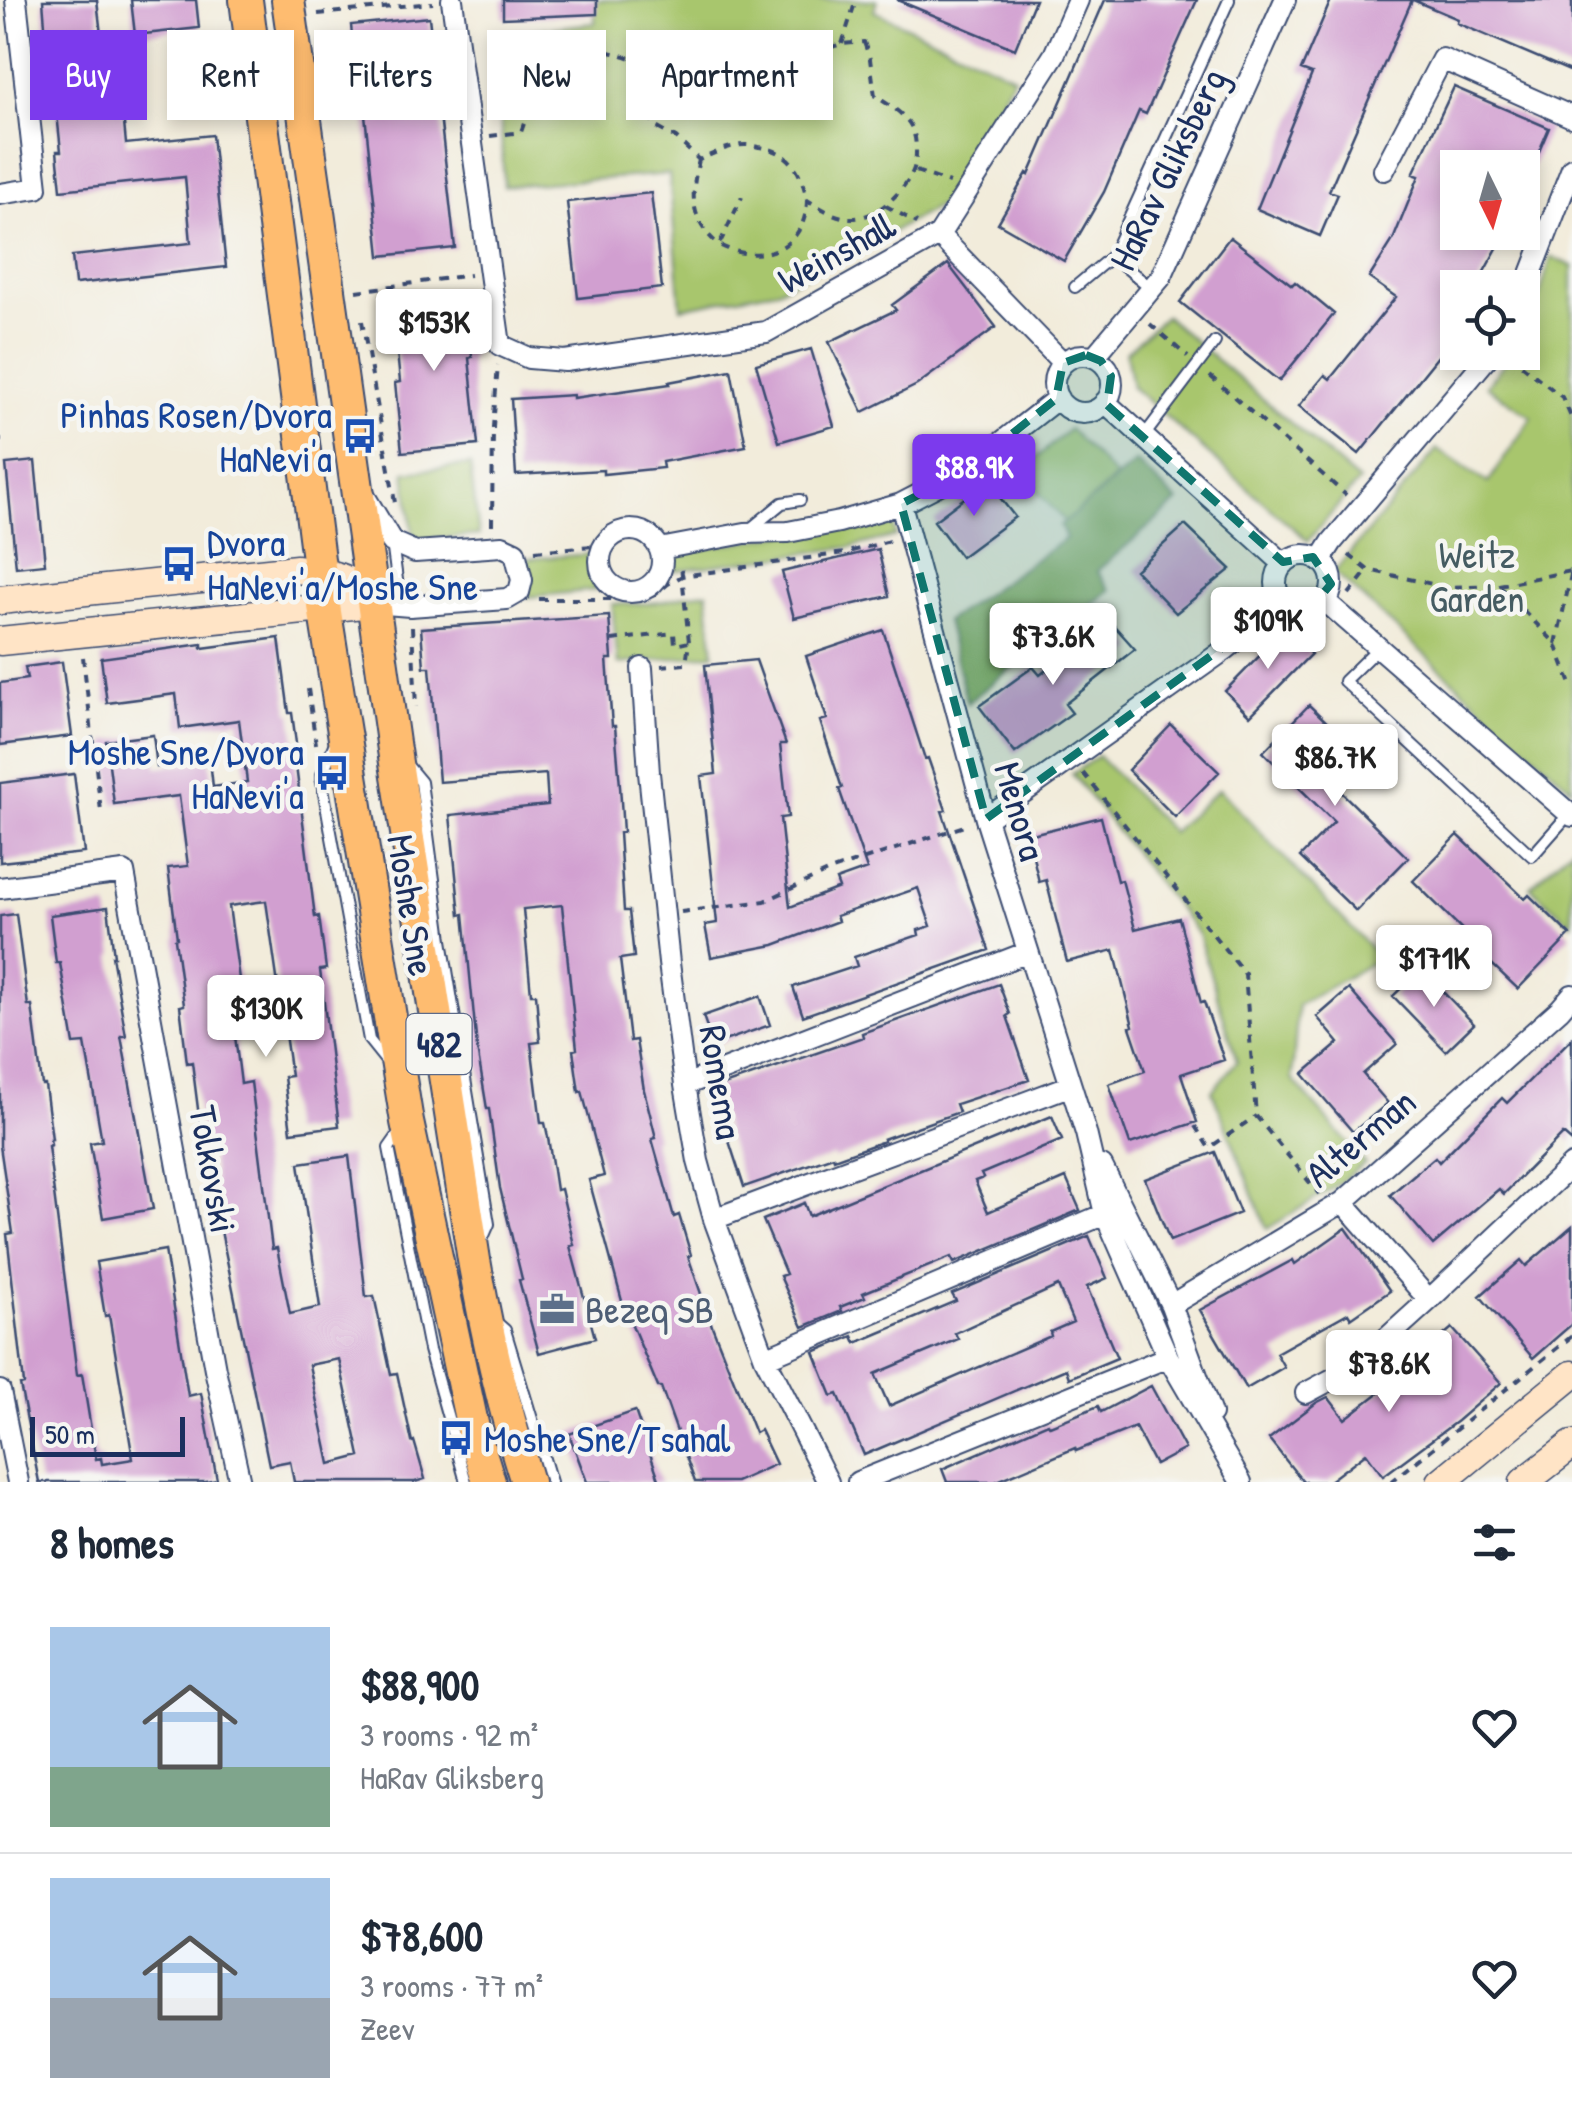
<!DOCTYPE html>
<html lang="en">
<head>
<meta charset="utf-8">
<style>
	:root { --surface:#fff; --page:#f6f6f7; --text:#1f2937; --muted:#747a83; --line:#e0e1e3; --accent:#7c3aed }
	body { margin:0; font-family:"Patrick Hand",sans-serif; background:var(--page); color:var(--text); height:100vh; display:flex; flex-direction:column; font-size:38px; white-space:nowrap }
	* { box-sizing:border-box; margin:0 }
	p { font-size:32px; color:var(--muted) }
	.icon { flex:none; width:55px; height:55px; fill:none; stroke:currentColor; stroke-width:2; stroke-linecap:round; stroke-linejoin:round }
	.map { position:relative; height:1482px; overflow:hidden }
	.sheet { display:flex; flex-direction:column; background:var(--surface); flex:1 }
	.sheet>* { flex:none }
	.banner { position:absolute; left:30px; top:30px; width:1000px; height:90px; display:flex; gap:20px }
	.needle { width:65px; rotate:175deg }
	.tools { position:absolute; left:1440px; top:150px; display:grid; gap:20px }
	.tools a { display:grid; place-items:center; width:100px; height:100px; border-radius:0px; background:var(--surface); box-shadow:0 5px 15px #0003; font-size:50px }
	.scale { position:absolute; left:30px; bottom:25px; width:155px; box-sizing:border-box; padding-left:10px; border:5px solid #1b2f5e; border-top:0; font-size:28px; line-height:35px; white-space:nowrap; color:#1b2f5e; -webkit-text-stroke:8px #f6f6f2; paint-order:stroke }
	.price { position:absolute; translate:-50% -85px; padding:0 22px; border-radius:10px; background:#fff; color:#222; font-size:32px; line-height:65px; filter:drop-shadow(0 2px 5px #0008) }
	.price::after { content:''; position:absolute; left:50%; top:60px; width:30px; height:22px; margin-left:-15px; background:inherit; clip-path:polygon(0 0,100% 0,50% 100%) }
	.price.active { background:var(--accent); color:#fff }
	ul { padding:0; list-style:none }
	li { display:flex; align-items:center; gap:30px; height:250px; padding:0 50px }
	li+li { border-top:2px solid var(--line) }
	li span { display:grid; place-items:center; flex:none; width:280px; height:200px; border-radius:0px; color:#555 }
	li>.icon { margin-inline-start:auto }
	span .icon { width:120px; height:120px; fill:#fffc; stroke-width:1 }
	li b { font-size:42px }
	h2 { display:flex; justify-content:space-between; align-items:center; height:120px; padding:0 50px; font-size:42px }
	.tag { padding:0 35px; border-radius:0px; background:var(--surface); box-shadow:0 5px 15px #0003; font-size:35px; line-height:90px }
	.tag.active { background:var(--accent); color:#fff }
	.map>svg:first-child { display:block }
	.green { fill:#a8c66d; stroke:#627a66; stroke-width:2.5 }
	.forest { fill:#86ab60; stroke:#506d5f; stroke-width:2.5 }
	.building { fill:#d19fd0; fill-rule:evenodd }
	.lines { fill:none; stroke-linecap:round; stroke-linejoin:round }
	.lane-casing { stroke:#3b4b71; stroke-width:14 }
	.street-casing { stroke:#3b4b71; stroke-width:24 }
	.secondary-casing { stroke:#3b4b71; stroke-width:31 }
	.primary-casing { stroke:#3b4b71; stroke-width:36 }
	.path { stroke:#3b4b71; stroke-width:4; stroke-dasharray:8 8; stroke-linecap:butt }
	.lane { stroke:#fff; stroke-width:10 }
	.street { stroke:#fff; stroke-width:20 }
	.secondary { stroke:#ffe4c6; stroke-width:28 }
	.primary { stroke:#febc70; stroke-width:32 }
	.marked { fill:#0f766e; fill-opacity:0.2; stroke:#0f766e; stroke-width:8; stroke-dasharray:20 12; stroke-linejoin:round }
	.labels { text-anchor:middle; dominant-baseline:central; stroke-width:9; stroke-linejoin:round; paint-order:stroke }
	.shield { fill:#f6f6f2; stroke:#5d6b8a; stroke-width:2.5 }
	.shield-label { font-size:35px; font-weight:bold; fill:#1b2f5e }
	.street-label { font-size:38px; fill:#1b2f5e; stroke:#f6f6f2 }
	.transit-label { font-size:38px; fill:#164399; stroke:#f6f6f2; text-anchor:end }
	.park-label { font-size:38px; fill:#455c62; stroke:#f6f6f2 }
	.service-label { font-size:38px; fill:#4e5e75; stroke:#f6f6f2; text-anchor:start }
</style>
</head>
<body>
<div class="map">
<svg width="1572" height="1482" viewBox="0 0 1572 1482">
	<rect width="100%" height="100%" fill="#f6f6f2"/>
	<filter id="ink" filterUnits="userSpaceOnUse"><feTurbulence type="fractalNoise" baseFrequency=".01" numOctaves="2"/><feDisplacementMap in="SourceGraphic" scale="20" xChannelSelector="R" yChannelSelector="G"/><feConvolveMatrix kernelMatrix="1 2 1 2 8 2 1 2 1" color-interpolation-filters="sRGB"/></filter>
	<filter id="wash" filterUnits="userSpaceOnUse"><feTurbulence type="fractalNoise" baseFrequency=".0048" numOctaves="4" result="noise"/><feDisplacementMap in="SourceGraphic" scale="40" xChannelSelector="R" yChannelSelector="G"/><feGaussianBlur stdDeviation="2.25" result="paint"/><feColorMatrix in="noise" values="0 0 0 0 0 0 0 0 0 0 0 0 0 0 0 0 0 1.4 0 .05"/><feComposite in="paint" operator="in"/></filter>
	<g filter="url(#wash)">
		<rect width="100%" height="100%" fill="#f2ecdb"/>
		<path class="green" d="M595,0H877L874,11L1014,76L946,202L848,256L775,290L681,308L669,174L504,186L496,34L595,23Z
			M1551,257L1572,266V789L1334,572L1437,449L1488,483L1532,417L1486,386L1512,353L1522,352L1523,339L1529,330Z
			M1165,316L1359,481L1308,541L1132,387L1126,352Z
			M1069,429L1116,477L1066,523L1018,470L1030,464Z
			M470,465L479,535L414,541L405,472Z
			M891,515L896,536L851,547L671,571V554Z
			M591,554V572L596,590L528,597L526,559Z
			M707,592L714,654L618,664L612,604C630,604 647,605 664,601C679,597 691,593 707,592Z
			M1098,756L1172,832L1219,789L1380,958L1298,1005L1292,1079L1365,1163L1330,1190L1267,1229L1212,1091L1237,1061L1198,934L1072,774Z
			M1572,847V924L1530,887Z"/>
		<path class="forest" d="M1136,462L1178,502L1097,571L1110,590L967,703L946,621L1066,538L1060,526Z"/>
		<g id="blocks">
			<path class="building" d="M43,0H97L104,61L118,60L126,144L212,135L226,267L75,284L72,256L191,243L185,177L61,190L57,151H61L49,38H46Z
				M131,0H196L199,28L135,35Z
				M503,0H597V14L503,18Z
				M897,0H1035L1015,49Z
				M1105,0H1197L1146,114L1139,111L1104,192L1064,261L998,223L1027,173L1029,175Z
				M1331,0H1412L1329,191L1338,194L1320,236L1257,209L1312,74L1301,70Z
				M1413,0H1572V72L1457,23L1458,19Z
				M429,17L455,248L380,256L362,86L357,87L351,25Z
				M1454,87L1549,128L1532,168H1458V232H1482L1501,241L1475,288H1458V319L1441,348L1443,350L1359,454L1299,406L1325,375L1330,379L1396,297L1369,278L1393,240L1419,176L1413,174Z
				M651,193L662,288L578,298L567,202Z
				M1230,237L1292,285L1295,282L1334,314L1279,381L1180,302Z
				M948,264L996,327L917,385L863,412L829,342L896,310L892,305Z
				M466,294L472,357L469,358L478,445L402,452L395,383L400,382L392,302Z
				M811,349L834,426L779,442L756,364Z
				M731,370L746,446L662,462L663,468L603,474V470L516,475L511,399L573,395V398L670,384L669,382Z
				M35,461L45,564L16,567L6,464Z
				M987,481L1015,517L961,557L934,521Z
				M1185,525L1231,569L1176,613L1135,570Z
				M878,549L889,596L794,618L782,572Z
				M609,616L612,659H607L612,726H615L620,786L623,832L619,833L624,911H629L634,957L620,959L630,1041L636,1040L644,1090L656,1138L652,1139L674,1217L679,1215L691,1255L688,1256L712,1326L755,1433L760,1430L776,1464L736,1482H695L661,1387H658L622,1301L589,1180L604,1176L582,1091L579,1092L573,1050L577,1049L562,905L523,909L531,994H536L540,1042L531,1043L541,1123H545L548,1137L556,1190L561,1189L574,1245L570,1246L595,1338L539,1353L519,1280L522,1279L500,1188L489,1109H487L477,1048L464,914L460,915L450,815L548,805L546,774L439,782L430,667H424L421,628Z
				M1109,620L1135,649L1065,704L1072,713L1015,753L979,706L1033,667L1040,675Z
				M1286,629L1311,654L1250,716L1225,691Z
				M883,630L925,759L928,758L946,810L942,811L989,950L803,1016L793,987L857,966L854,957L919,935L918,930L931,926L918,888L836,916L838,921L774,945L711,957L705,925L717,923L701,776L716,774L705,665L756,660L786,744H780L788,817L780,818L790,907L839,888L836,880L867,869L839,789L842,788L820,721L827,719L806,656Z
				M279,638L289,713H292L298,758H295L315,917L319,916L326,969L320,970L339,1126L291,1132L284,1077L291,1076L266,901L229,906L239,979L228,980L241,1084L251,1082L272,1249L277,1248L290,1314L320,1307L299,1163L349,1156L366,1297L374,1296L391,1374L397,1373L412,1442L414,1441L425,1479L415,1482H294L290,1461L269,1465L220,1226L210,1147L203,1148L192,1062L187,1063L180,1006L184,1005L175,939L177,938L168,868L188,866L179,796L114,804L106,741L153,735L157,767L210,760L213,787L247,782L239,720L180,728L176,694L107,703L101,658L202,644V648ZM339,1359L360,1456L330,1464L309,1365Z
				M62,662L72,736L0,745V683L27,679L25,667Z
				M1309,705L1365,759L1337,788L1408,858L1356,911L1300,857L1334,822L1263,752Z
				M1171,725L1219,772L1175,817L1128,770Z
				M74,774L84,853L0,862V783Z
				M1101,817L1117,881L1122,880L1135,929L1179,918L1201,1003L1204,1002L1224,1060L1181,1074L1197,1122L1130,1144L1109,1084L1145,1071L1130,1027L1133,1026L1114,950L1067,962L1046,880L1039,882L1028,835Z
				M1458,835L1525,899L1529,895L1570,935L1518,989L1476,949L1479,946L1413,881Z
				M108,907L114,956H112L126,1036H121L153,1209L103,1218L90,1143L102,1141L85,1043L74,1044L60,963H56L50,915Z
				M16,914L28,1006H32L42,1085H45L52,1139H50L51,1145L48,1146L77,1375L82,1374L96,1459L101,1458L102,1464L133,1459L109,1315L105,1316L96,1262L165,1250L188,1396L201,1393L217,1480L206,1482H39L20,1385L24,1384L7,1234L13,1233L0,1146V916Z
				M1421,969L1474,1024L1446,1051L1393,996Z
				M999,984L1010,1014L1007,1016L1029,1080L956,1104L959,1112L883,1139L884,1141L834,1159L833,1156L744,1187L712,1089L863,1037L862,1033Z
				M1349,989L1397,1044L1363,1074L1388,1103L1353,1132L1303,1074L1339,1043L1317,1017Z
				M760,996L770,1025L713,1045L703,1016Z
				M1572,1038V1142L1563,1134L1504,1194L1499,1189L1433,1245L1390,1195L1435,1157L1439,1162L1502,1098L1507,1103Z
				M1052,1116L1062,1140L981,1174L983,1178L975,1181L988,1212L1066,1178L1080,1210L954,1263L951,1257L863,1293L865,1297L840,1307L842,1311L803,1327L780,1276L786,1274L763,1220L804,1203L809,1216Z
				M1215,1152L1240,1213L1170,1241L1145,1179Z
				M1572,1226V1324L1533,1358L1480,1296L1521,1260L1526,1266Z
				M1346,1228L1390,1291L1351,1318L1348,1313L1276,1353L1284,1367L1246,1389L1200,1310L1293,1260L1295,1264Z
				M1089,1236L1107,1278L1087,1287L1117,1358L1069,1378L1066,1369L864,1455L838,1394L832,1396L814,1352L853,1336L856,1343L956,1301L952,1294ZM1058,1286L1073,1322L1050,1332L1051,1336L889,1406L875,1374L958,1339L955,1333Z
				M1452,1328L1501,1383L1457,1421L1383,1476L1366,1453L1328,1482H1303L1269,1439L1316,1403L1328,1397L1345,1419L1411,1368L1409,1365Z
				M1151,1386L1185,1449L1155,1465L1135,1427L1076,1451L1075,1448L995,1482H947L942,1469L1048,1423L1050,1426L1098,1406L1101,1412Z
				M635,1411L660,1482H587L569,1434Z"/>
		</g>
	</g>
	<g filter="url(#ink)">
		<use href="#blocks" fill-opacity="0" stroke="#3b4b71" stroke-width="2.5"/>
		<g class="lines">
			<defs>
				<path id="lane" d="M1112,256L1151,288
					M1075,287L1112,256L1229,0
					M1144,436L1215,342
					M749,530L782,503L800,500
					M392,542L399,595L395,604
					M1379,647L1344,681L1532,856L1569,814
					M334,745L321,777L369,1040L385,1060
					M406,764L421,782L442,940L489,1224L482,1240
					M401,1131L389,1148L429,1350L466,1482
					M497,1323L505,1330L551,1482"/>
				<path id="street" d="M452,0L500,345L529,358L565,361L766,332L939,235L1054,55L1078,0
					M1384,170L1442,59L1572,117
					M0,194L37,188L16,0
					M939,235L1063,363
					M1522,297L1572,168
					M1054 384a29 29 0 1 1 58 0a29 29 0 1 1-58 0Z
					M1094,357L1161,277L1285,0
					M1105,402L1284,564
					M365,497L392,542L415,552L502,546L515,552L522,580L519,592L507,599L410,606L373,603
					M901,504L986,819L1086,1133L1105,1214L1168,1357L1241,1482
					M600 561a31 31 0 1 1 62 0a31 31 0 1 1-62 0Z
					M660,549L745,533L788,532L839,522L901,504L965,471L1058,398
					M1276 583a28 28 0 1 1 56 0a28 28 0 1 1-56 0Z
					M1320,561L1332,542L1492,352
					M1325,601L1572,816
					M642,668L649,773L669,963L685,1085L698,1161L714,1219L765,1358L828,1482
					M986,819L1226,649L1283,602
					M0,888L124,872L215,1369L240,1482
					M685,1085L1028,952
					M1102,1166L1171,1305L1211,1414
					M1343,1202L1429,1300L1572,1165
					M714,1219L1069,1086
					M1171,1305L1343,1202L1560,1009L1572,995
					M765,1358L1105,1214
					M0,1391L18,1482
					M1306,1393L1355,1367L1429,1300
					M858,1482L1168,1357"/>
				<path id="secondary" d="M0,600L297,569C330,574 351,575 373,603
					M0,641L373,603
					M1441,1482L1572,1375
					M1524,1482L1572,1445"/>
				<path id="primary" d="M246,0L324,606L343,726L407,1122L474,1433L489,1482
					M288,0L394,750L474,1260C487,1335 504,1409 527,1482"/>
			</defs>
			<use href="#lane" class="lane-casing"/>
			<use href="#street" class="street-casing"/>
			<use href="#secondary" class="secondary-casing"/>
			<use href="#primary" class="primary-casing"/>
			<path class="path" d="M318,14L433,3
				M864,42L870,59L875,96C889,105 910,116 914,134C917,143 917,165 912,173C901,194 876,219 851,218C835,218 820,207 807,200C801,171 791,151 759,147C751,145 744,144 736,146C723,148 711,155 699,160L676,138L654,126L647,102L648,64L671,46L691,44L719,55L733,66L756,69L842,44Z
				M842,44L856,0
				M490,136L521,132L530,106V85L535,63C582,45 601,46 648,64
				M699,160C690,195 690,221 719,245L742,197
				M916,171L949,183
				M886,206L917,223
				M721,246C761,265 806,249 807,200
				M357,291L470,275
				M362,321L396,508
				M1150,324L1188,357
				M1509,355L1562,397L1572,419
				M1210,376L1346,495
				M0,440H2
				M492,525L493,427L498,365
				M535,551L604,545
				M1349,555L1368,570L1446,587L1499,585L1556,644L1572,687
				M1499,585L1571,571
				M1349,594L1368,570
				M539,599H630L655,595L668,584L682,576L844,553L890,541
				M412,627L416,707
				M612,640L674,633L675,645L689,642
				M1556,644L1572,570
				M83,657L101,811
				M661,666L686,664L689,642L681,565
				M308,689L316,744
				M1083,773L1245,974L1256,1116L1319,1194
				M681,912L765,901L829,871L967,825
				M1195,1126L1209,1148L1256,1116
				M1391,1482L1572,1336"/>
			<use href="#lane" class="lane"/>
			<use href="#street" class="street"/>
			<use href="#secondary" class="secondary"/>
			<use href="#primary" class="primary"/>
		</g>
	</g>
	<path class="marked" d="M1086,355L1101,361L1111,376L1107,405L1283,562L1313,557L1331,584L1309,610L1281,605L986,819L901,504L965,471L1056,399L1063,363Z"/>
	<defs>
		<symbol id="bus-bare" viewBox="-9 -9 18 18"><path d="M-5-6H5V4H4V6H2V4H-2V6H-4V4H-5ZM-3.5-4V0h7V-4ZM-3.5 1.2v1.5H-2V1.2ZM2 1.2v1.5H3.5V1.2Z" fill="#1a4fb4" stroke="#f6f6f2" stroke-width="2.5" paint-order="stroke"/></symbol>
		<symbol id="office-bare" viewBox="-9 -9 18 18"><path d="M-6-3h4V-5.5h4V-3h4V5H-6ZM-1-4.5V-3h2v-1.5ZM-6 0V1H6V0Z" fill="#5c6f8a" stroke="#f6f6f2" stroke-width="2.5" paint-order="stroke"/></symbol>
	</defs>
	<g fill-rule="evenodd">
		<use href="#bus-bare" x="335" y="411" width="50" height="50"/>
		<use href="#bus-bare" x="154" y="539" width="50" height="50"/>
		<use href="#bus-bare" x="307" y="748" width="50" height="50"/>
		<use href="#office-bare" x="532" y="1284" width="50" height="50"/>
		<use href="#bus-bare" x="431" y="1413" width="50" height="50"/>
	</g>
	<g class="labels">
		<rect class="shield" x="406.5" y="1014" width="65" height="60" rx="8"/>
		<g class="shield-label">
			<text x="439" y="1044">482</text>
		</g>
		<g class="street-label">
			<text transform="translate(1167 169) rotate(-64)">HaRav Gliksberg</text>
			<text transform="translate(836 252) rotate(-29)">Weinshall</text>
			<text transform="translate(1021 811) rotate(74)">Menora</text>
			<text transform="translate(412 905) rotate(81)">Moshe Sne</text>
			<text transform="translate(722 1082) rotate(81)">Romema</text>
			<text transform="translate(1360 1137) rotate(-40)">Alterman</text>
			<text transform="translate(214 1169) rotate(80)">Tolkovski</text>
		</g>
		<g class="transit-label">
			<text x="332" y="414">Pinhas Rosen/Dvora<tspan x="332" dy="44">HaNevi'a</tspan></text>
			<text x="207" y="542" text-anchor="start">Dvora<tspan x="207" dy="44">HaNevi'a/Moshe Sne</tspan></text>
			<text x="304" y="751">Moshe Sne/Dvora<tspan x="304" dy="44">HaNevi'a</tspan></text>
			<text x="484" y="1438" text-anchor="start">Moshe Sne/Tsahal</text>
		</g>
		<g class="park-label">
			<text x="1477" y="554">Weitz<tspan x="1477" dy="44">Garden</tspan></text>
		</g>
		<g class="service-label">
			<text x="585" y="1309">Bezeq SB</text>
		</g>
	</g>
</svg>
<div class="tools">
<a><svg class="needle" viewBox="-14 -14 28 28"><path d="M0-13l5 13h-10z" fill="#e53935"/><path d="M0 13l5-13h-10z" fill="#747a83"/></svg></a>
<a><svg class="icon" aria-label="locate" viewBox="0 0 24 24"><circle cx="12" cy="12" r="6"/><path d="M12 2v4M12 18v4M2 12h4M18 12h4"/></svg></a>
</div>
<div class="scale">50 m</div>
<b class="price" style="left:434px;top:374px">$153K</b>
<b class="price active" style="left:974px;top:519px">$88.9K</b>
<b class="price" style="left:1268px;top:672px">$109K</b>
<b class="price" style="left:1053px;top:688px">$73.6K</b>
<b class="price" style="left:1335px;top:809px">$86.7K</b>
<b class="price" style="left:1434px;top:1010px">$171K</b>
<b class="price" style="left:266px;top:1060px">$130K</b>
<b class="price" style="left:1389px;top:1415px">$78.6K</b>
<div class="banner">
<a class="tag active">Buy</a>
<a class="tag">Rent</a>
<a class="tag">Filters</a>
<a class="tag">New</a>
<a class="tag">Apartment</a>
</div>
</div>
<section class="sheet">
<h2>8 homes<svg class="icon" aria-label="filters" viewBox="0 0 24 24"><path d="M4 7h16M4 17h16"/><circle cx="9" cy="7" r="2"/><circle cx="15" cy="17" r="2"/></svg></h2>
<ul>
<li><span style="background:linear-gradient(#a9c7e8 70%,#7fa58c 0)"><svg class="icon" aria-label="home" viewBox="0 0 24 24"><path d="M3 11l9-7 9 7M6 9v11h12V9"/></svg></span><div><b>$88,900</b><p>3 rooms · 92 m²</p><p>HaRav Gliksberg</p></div><svg class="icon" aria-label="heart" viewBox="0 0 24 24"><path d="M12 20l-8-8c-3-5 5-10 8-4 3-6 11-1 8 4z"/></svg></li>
<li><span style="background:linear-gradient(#a9c7e8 60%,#9aa5b1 0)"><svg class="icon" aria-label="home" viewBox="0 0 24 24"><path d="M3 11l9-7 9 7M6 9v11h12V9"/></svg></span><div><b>$78,600</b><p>3 rooms · 77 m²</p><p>Zeev</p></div><svg class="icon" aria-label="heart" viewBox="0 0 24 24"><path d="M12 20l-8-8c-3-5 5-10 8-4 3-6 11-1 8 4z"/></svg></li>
</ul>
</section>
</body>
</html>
